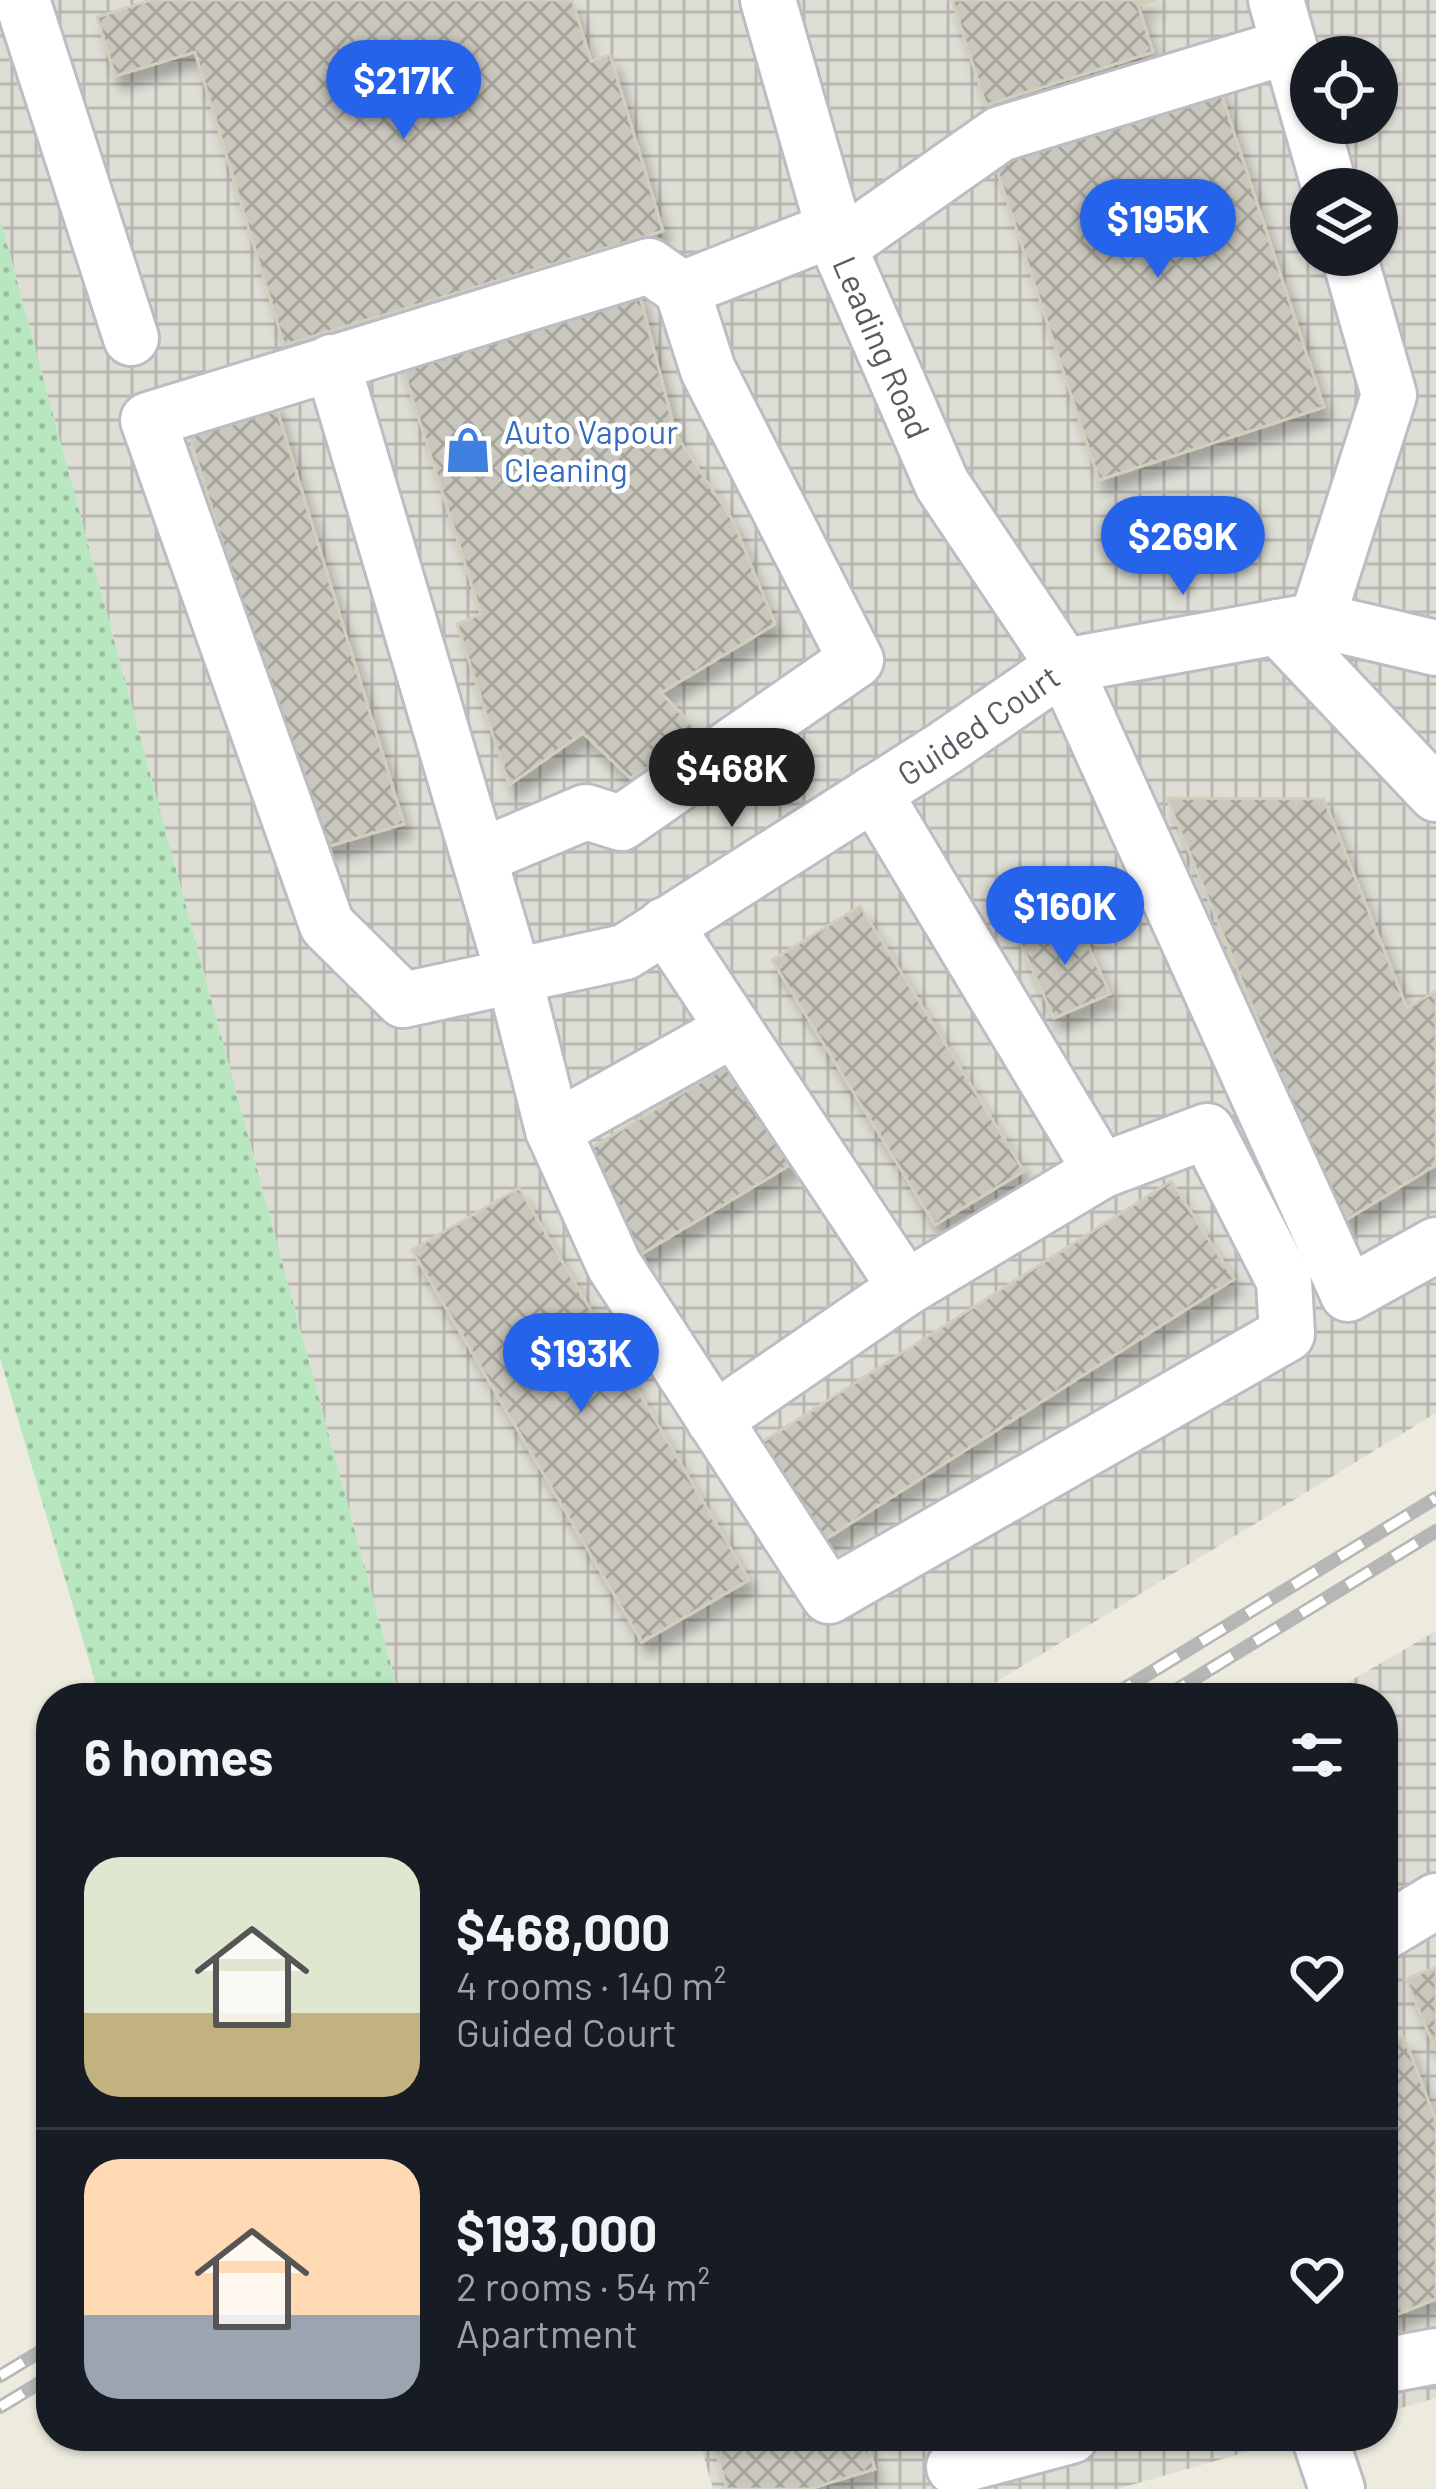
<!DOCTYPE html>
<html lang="en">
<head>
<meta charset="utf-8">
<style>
	:root { --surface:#171b24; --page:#242831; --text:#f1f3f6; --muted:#9ea1a6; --line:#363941; --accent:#2563eb }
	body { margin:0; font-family:Barlow,sans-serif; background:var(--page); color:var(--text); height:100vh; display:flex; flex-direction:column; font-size:45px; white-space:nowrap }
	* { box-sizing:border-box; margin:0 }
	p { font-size:39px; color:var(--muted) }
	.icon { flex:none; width:66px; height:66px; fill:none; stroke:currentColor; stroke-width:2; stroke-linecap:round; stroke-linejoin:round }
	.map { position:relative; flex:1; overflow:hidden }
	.sheet { position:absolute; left:36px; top:1683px; width:1362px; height:768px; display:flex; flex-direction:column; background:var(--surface); border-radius:48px; box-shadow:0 3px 9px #0004 }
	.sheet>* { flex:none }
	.tools { position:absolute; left:1290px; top:36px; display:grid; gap:24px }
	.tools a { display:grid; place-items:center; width:108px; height:108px; border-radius:50%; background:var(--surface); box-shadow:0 3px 9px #0004; font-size:60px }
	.price { position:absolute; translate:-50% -102px; padding:0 27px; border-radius:42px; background:var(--accent); color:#fff; font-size:39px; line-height:78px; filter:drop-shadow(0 3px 6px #0008) }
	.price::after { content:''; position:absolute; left:50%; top:72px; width:36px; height:27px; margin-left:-18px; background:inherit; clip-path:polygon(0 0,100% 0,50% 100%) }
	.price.selected { background:#222; color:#fff }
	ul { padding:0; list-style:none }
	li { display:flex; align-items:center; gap:36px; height:300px; padding:0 48px }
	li+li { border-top:3px solid var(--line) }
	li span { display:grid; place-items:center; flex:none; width:336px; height:240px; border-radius:36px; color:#555 }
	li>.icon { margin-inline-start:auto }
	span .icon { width:144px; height:144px; fill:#fffc; stroke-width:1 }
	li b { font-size:51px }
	h2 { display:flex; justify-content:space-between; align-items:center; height:144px; padding:0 48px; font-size:51px }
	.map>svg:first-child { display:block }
	.industrial { fill:url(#industrial-grid); fill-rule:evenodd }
	.grass { fill:url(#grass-dots) }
	.building { fill:url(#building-cross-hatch); stroke:#d1cebc; stroke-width:3; filter:url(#shadow) }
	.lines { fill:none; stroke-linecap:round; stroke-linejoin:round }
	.minor-casing { stroke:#bcbdc4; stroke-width:60 }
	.minor { stroke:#fff; stroke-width:54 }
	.rail-casing { stroke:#b5b6b6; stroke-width:14 }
	.rail { stroke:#fff; stroke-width:9; stroke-dasharray:27; stroke-linecap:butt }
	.labels { text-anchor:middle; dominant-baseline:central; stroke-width:9; stroke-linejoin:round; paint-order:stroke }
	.street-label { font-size:33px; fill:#585a61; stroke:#fff }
	.shop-label { font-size:33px; fill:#366cbe; stroke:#fff; text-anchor:start }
</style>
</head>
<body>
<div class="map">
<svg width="1436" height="2489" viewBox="0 0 1436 2489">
	<defs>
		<pattern id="industrial-grid" width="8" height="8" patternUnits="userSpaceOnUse" patternTransform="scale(3)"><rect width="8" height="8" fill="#dfded6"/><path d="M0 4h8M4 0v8" fill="none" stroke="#b8b7b1"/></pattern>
		<pattern id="grass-dots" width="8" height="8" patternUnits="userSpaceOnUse" patternTransform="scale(3)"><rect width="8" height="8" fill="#b8e7bf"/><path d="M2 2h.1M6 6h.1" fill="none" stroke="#98be9f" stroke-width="1.8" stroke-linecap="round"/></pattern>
		<pattern id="building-cross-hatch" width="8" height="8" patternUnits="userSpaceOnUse" patternTransform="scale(3)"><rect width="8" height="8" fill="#c9c7bd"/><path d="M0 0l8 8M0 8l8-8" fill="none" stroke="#a6a59d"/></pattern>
		<filter id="shadow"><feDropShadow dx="7" dy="13" stdDeviation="6" flood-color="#0004"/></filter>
	</defs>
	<rect width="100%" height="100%" fill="#ecebde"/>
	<path class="industrial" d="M0,0H1436V1413L970,1698H400L0,218ZM1311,57H1377V123H1311ZM1311,189H1377V255H1311Z
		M1436,1631V2398L1383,2413V1698H1321Z
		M698,2436H1303L1117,2489H713Z"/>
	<path class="grass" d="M0,218L400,1698H100L0,1358Z"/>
	<path class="building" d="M151,0H572L591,61L610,55L663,231L284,345L195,52L115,76L97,17Z
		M952,0H1156L1138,5L1153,52L986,105Z
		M1217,81L1324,407L1099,480L992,155Z
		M638,289L676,435L733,521L775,624L661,693L702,735L630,778L583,733L509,785L457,624L481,614L396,347Z
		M273,397L404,824L316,850L186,424Z
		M1167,798L1324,799L1407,1008L1436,991V1165L1341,1223Z
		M860,906L1024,1171L935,1225L772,960Z
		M1075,917L1110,994L1054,1018L1020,942Z
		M735,1061L795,1162L633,1259L573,1159Z
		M1171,1181L1234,1279L815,1546L753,1448Z
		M519,1188L749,1580L642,1642L412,1250Z
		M1436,1967V2051L1406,1979Z
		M1404,2037L1436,2121V2299L1383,2320V2045Z
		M711,2436H864L875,2469L809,2489H727Z"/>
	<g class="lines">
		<defs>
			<g id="minor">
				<path d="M22,0L131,338"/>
				<path id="s1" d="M768,0L839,247L942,484L1064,666L1348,1294L1436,1245"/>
				<path d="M1276,0L1330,189"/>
				<path d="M839,247L1000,134L1289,46"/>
				<path id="s2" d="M682,289L649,266L148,420L327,925L403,1000L625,952L945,748L1064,666L1317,620L1436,648"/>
				<path d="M332,362L514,976L553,1130L614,1265L829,1596L1287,1334L1284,1281L1207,1131L1101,1171L906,1288L714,1420"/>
				<path d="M1317,620L1389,395L1349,255"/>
				<path d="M1278,627L1436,794"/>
				<path d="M874,793L1101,1171"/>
				<path d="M479,857L586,812L621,823L856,660L708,370L682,289L834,229"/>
				<path d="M665,925L906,1288"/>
				<path d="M553,1130L734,1029"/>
				<path d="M1383,1933L1436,1901"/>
				<path d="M1383,2366L1436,2356"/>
				<path d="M1319,2436L1337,2489"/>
				<path d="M954,2467L1071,2436"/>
			</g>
		</defs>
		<use href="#minor" class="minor-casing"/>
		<use href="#minor" class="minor"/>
		<defs>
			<path id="rail" d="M1109,1698L1436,1498
				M1163,1698L1436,1531
				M0,2376L51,2345
				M0,2407L51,2376"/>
		</defs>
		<use href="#rail" class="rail-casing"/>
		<use href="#rail" class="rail"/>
	</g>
	<defs>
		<symbol id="shop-bare" viewBox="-9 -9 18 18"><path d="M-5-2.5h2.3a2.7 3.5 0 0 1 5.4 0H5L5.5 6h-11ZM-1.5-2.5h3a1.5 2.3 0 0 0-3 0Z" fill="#3f7fe0" stroke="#fff" stroke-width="2.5" paint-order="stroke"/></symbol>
	</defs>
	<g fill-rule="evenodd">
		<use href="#shop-bare" x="435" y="417" width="66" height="66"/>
	</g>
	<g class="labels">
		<g class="street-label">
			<text stroke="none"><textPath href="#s1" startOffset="366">Leading Road</textPath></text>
			<text stroke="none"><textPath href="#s2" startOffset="1854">Guided Court</textPath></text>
		</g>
		<g class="shop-label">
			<text x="504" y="431">Auto Vapour<tspan x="504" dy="38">Cleaning</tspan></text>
		</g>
	</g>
</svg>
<div class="tools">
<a><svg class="icon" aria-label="locate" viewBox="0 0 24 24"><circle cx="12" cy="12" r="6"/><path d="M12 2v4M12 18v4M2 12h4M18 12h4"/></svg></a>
<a><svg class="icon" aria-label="layers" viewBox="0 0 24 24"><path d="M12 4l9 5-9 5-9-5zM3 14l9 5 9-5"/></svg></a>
</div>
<b class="price" style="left:404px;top:142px">$217K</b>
<b class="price" style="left:1158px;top:281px">$195K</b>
<b class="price" style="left:1183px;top:598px">$269K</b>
<b class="price selected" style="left:732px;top:830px">$468K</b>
<b class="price" style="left:1065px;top:968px">$160K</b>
<b class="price" style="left:581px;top:1415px">$193K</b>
<section class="sheet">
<h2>6 homes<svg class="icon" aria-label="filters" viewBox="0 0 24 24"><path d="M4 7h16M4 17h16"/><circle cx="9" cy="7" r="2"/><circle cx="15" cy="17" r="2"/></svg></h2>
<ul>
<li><span style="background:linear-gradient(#dfe7d0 65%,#c2b280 0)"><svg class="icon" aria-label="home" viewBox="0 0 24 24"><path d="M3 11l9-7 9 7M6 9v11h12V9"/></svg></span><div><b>$468,000</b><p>4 rooms · 140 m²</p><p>Guided Court</p></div><svg class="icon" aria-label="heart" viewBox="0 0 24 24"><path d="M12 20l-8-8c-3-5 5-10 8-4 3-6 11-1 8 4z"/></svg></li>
<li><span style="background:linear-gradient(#ffd9b3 65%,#9aa5b1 0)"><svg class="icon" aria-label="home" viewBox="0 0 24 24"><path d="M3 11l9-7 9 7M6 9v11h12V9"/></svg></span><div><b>$193,000</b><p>2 rooms · 54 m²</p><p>Apartment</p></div><svg class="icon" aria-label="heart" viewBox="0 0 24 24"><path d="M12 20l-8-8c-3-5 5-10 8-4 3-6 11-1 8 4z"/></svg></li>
</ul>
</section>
</div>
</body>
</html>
